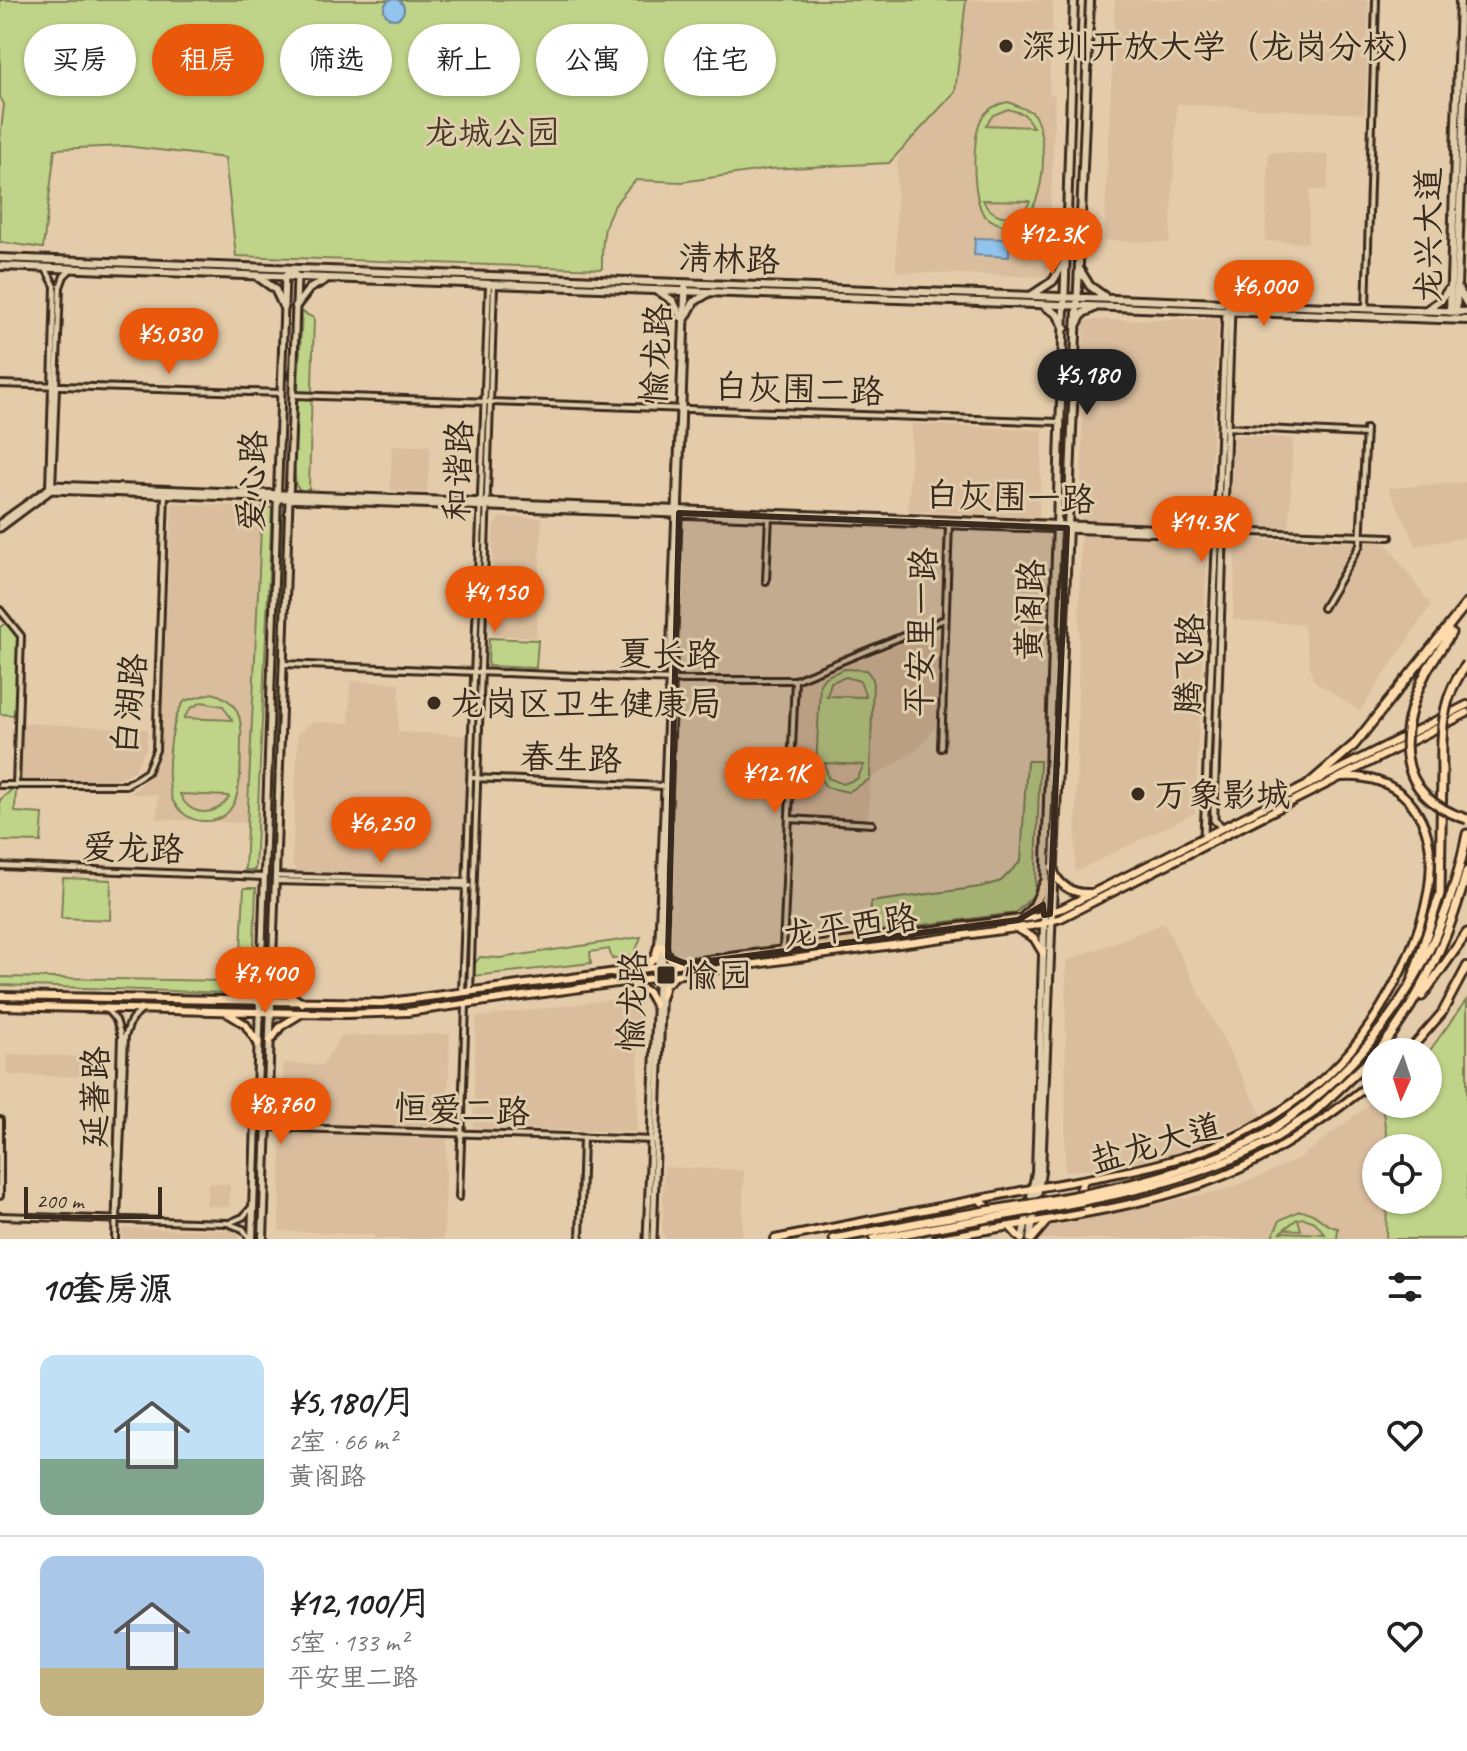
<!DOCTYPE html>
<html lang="zh">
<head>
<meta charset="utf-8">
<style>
	:root { --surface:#fff; --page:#f2f2f2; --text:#222; --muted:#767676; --line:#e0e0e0; --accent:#ea580c }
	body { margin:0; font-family:Caveat,"LXGW WenKai TC",sans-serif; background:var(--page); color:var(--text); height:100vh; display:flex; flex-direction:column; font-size:30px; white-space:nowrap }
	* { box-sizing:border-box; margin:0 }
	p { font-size:26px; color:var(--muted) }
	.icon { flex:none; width:44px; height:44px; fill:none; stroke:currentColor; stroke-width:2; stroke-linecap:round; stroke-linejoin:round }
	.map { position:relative; height:1239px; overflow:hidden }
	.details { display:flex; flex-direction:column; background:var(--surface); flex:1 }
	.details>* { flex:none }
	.hud { position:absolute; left:24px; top:24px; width:800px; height:72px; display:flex; gap:16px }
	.needle { width:52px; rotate:183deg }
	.buttons { position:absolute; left:1362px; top:1038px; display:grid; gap:16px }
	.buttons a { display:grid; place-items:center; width:80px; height:80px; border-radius:50%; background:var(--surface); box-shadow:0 2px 6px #0004; font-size:40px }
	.scale { position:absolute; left:24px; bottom:20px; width:138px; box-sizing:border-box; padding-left:8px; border:4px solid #3b2a1e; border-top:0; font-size:22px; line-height:28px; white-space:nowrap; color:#3b2a1e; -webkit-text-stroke:6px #e0cdab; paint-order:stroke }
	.price { position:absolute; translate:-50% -68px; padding:0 18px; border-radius:28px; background:var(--accent); color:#fff; font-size:26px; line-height:52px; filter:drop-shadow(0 2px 4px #0008) }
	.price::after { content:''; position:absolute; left:50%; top:48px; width:24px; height:18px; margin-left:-12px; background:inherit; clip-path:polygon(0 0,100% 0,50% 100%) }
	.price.selected { background:#222; color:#fff }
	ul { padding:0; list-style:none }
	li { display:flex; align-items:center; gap:24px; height:200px; padding:0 40px }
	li+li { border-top:2px solid var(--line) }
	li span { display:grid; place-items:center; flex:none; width:224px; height:160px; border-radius:16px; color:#555 }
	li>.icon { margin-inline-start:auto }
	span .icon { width:96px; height:96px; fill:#fffc; stroke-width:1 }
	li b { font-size:34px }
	h2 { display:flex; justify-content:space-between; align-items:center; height:96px; padding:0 40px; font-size:34px }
	.tag { padding:0 28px; border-radius:36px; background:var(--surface); box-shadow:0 2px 6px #0004; font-size:28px; line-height:72px }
	.tag.selected { background:var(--accent); color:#fff }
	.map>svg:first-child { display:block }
	.built { fill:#dabd9d }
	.green { fill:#bfd489; stroke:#7d7f54; stroke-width:2; fill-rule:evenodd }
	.water { fill:#92c4ee; stroke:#6f869b; stroke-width:2 }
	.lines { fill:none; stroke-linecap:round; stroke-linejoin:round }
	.minor-casing { stroke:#3b2a1e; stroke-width:10 }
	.tertiary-casing { stroke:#3b2a1e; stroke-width:11 }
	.secondary-casing { stroke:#3b2a1e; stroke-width:12 }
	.primary-casing { stroke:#3b2a1e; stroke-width:12 }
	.trunk-casing { stroke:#3b2a1e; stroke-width:13 }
	.minor { stroke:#e0cdab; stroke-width:4 }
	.tertiary { stroke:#e0cdab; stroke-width:5 }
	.secondary { stroke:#e0cdab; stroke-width:6 }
	.primary { stroke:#fedbac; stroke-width:6 }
	.trunk { stroke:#fedbac; stroke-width:7 }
	.trunk-bridge-casing { stroke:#3b2a1e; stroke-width:13; stroke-linecap:butt }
	.trunk-bridge { stroke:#fedbac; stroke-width:7 }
	.marked { fill:#3b2a1e; fill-opacity:0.2; stroke:#3b2a1e; stroke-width:6; stroke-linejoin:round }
	.poi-dot { fill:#3b2a1e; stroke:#e0cdab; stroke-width:3 }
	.labels { text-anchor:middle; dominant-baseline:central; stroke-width:6; stroke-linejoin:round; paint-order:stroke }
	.poi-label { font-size:34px; fill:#3b2a1e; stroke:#e0cdab; text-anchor:start }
	.park-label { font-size:34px; fill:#483b29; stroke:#e0cdab }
	.street-label { font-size:34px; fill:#3b2a1e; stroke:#e0cdab }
</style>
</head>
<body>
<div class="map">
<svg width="1467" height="1239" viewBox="0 0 1467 1239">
	<rect width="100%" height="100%" fill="#e4ccaa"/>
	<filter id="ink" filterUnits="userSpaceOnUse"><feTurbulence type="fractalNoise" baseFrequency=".0125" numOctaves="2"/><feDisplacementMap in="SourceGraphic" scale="16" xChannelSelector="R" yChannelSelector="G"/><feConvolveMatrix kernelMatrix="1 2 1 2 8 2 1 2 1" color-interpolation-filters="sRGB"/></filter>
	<g filter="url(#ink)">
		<path class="built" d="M966,0H1053L1049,94L1055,95L1048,277L896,272L897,163L906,142L955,92Z
			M1115,0H1369L1365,114L1177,104L1170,243L1104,240Z
			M1269,152L1329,155L1327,190H1310L1308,243L1265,241Z
			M1218,319L1195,813L1075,872L1084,320Z
			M912,424L1043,430L1039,518L908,511Z
			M1233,435L1293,438L1289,528L1229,526Z
			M392,445L430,446L427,493L390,490Z
			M1467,482V537L1417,546L1388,488Z
			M172,503L262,507L247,823L157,819L158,795L130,794L150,776L160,751Z
			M501,517L542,518L536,637L492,635L493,526Z
			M1236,539L1386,543L1431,605L1360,711L1313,680L1303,624L1233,620Z
			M933,631L940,638L939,712L935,727L918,749L870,779L868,820L793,816L798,685Z
			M350,681L400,683L398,732L468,735L462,868L454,876L297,872L292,862L298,734L312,722L349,723Z
			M22,723L148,729L147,746L135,770L111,783L19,780Z
			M1164,923L1262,1116L1205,1142L1148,1162L1065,1172L1066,961Z
			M622,998L635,1003L639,1012L637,1132L473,1128L476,1017Z
			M450,1034L444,1239H374V1235L279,1231L283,1063L322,1065L341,1036Z
			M7,1054L99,1057L104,1063V1077L7,1075Z
			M1371,1103L1382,1104L1388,1148H1376V1200H1387L1386,1239H1038L1049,1227L1219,1191L1261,1176L1301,1157Z
			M664,1167L744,1170L742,1236L667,1239L662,1234Z
			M208,1183L230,1184L229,1207L206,1206Z
			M123,1228L239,1230V1239H122Z"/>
		<path class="green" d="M0,0H966L955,92L889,163L769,169L682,182L636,180C606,210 601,227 602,269L236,256L225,158L125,146L55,149L43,248L0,242V141L4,104L0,97Z
			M1008,102L1032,112C1055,140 1043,262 984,215C972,199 971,135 982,118C988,108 997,104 1008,102ZM1008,109L1024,114L1033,127L986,125L993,115ZM983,200L1029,201L1030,202C1018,222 993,221 983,200Z
			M302,312L314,318L309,489L305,494L296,486L294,468Z
			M262,507L272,508L255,870H245Z
			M283,513L284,582L268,921L266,892Z
			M9,621L21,636L14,715L0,714V627Z
			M489,638L538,640L536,668L488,666Z
			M844,669L866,670L873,679L870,779L848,792L826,787L816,771L820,684L825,677ZM846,677L860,681L866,697L827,696L831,682ZM825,763L863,765H864L857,779L843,784L828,778Z
			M212,693C236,699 243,716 241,739C240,768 246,824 202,821C190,820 179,812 173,801C164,781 170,716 185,701ZM202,702L223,706L232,720L184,718L191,708ZM180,794L228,796L229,797C216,818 189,817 180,794Z
			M1027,761H1040L1035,894L1015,913L870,932L871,902L980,887L1001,881L1021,861Z
			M16,786L15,812L43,814L41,842L0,841V800Z
			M63,878L111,880L110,920L61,918Z
			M244,888H256L253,975L228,993L0,985V977L227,981L240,971Z
			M641,937L634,955L612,959L609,949L590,952L591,963L473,976L472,967L480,957L500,958Z
			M1467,999V1239H1386L1387,1200H1428V1148H1388L1382,1105L1378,1104H1428V1053Z
			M1299,1211C1317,1210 1323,1227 1338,1228L1337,1239H1271L1280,1220ZM1304,1218L1315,1222L1325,1234L1281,1232L1297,1219L1284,1229L1301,1230L1298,1219Z"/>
		<path class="water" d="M384 9a10 10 0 1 1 20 0a10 10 0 1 1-20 0Z
			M975,238L1009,239V257L974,255Z"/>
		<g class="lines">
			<defs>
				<path id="minor" d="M46,269L55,286L49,488
					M1366,308L1376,0
					M0,384L281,393
					M293,395L1060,422
					M1224,427L1366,434
					M52,488L60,287L64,276L71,269
					M1223,531L1390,537
					M766,581L769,515
					M1323,608L1360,545L1366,429
					M0,610L21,636L16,786
					M284,664L673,680H795L945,619
					M941,748L949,524
					M473,778L664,786
					M0,785H126L147,772L156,750L165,495
					M789,819L872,824
					M0,866L264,877
					M276,876L467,882
					M276,881L469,886
					M783,949L795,680
					M470,992L494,286
					M462,993L489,284
					M107,1010L116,1020L121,1036L115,1239
					M0,1120V1196
					M267,1127L654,1140
					M459,1197L466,1006
					M0,1216L227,1223L243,1229L250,1239
					M117,1219L125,1036L131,1020L142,1010
					M229,1223L243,1217L251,1208
					M580,1239L583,1138"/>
				<path id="tertiary" d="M0,523L53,485L1222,531
					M0,528L51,490L1218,535L1223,531
					M1222,827L1214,820V808L1231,310
					M1204,836L1226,311L1229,303
					M260,1003L285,276L291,269L297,277L271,1002
					M647,1239L685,283
					M653,1239L686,288"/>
				<path id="secondary" d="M0,258L1467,312
					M0,266L1467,320
					M1080,270L1090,286L1104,296
					M258,277L275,289L284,308
					M1459,290L1467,304
					M660,292L673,301L681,317
					M1032,295L1053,281L1065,261
					M296,306L309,289L325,280
					M1046,307L1057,314L1065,328
					M1428,309L1441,300L1448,290
					M1450,312L1460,0
					M1456,313L1467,19
					M686,317L694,302L707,294
					M1077,324L1083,313L1094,308
					M252,1239L260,1003
					M263,1239L271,1003
					M1022,1239L1036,1172L1074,0
					M1030,1239L1041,1172L1090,0"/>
				<path id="primary" d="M1052,867C1058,885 1071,894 1090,893
					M1023,917L1034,905L1044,883
					M1018,929L1034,938L1043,953
					M663,946L668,957L679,963
					M643,968L655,957L658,946
					M272,973L283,991L302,1003
					M633,984L648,992L655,1005
					M0,996L382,1003L1034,917L1063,908L1467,705
					M662,996L665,985L674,977
					M230,1000L248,989L261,969
					M0,1006L346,1014L407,1012L1038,925L1061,918L1467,713
					M227,1013L245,1024L258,1043
					M270,1041L281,1026L299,1015
					M1408,1052L1442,1013L1467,966
					M1084,1181L1077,1196L1082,1205L1090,1210
					M980,1200L992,1211V1220L985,1228
					M1010,1227L1021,1239
					M775,1239C860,1222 946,1206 1031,1189C1106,1175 1179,1167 1247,1131C1290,1108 1330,1079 1359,1040C1401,984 1465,863 1408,800C1392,782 1365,775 1342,777
					M936,1239C1034,1220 1148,1210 1239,1169C1289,1146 1333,1113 1376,1079
					M1032,1239L1048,1220"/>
				<path id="trunk" d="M1428,668L1451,633
					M1309,784L1354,745L1467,603
					M1413,977L1440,894L1442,772
					M1422,996L1467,933
					M1378,1052C1422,998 1449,938 1467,871
					M1266,1134C1373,1064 1443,960 1467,834
					M1270,1141L1312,1114L1376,1054
					M834,1239L922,1222
					M874,1239L923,1230"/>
			</defs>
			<use href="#minor" class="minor-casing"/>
			<use href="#tertiary" class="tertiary-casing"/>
			<use href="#secondary" class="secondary-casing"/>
			<use href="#primary" class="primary-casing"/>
			<use href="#trunk" class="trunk-casing"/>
			<use href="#minor" class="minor"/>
			<use href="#tertiary" class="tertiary"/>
			<use href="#secondary" class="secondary"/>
			<use href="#primary" class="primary"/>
			<use href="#trunk" class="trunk"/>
			<defs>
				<path id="trunk-bridge" d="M1428,668C1398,727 1389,795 1467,819
					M1442,772C1441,731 1441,697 1467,664
					M922,1222C1036,1201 1162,1191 1266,1134
					M923,1230C1039,1207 1164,1197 1270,1141"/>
			</defs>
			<use href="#trunk-bridge" class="trunk-bridge-casing"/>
			<use href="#trunk-bridge" class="trunk-bridge"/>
		</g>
	</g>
	<path class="marked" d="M679,513L1067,528L1050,914L1044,915L1043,905L1018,920L687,964L668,957Z"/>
	<g class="poi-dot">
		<circle cx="1006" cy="46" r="8"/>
		<circle cx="434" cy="703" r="8"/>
		<circle cx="1138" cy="794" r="8"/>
		<rect x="656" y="965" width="20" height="20" rx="4"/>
	</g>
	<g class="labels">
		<g class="poi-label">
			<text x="1022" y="46">深圳开放大学（龙岗分校）</text>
			<text x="450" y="703">龙岗区卫生健康局</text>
			<text x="1154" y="794">万象影城</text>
			<text x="684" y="975">愉园</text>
		</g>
		<g class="park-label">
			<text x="492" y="132">龙城公园</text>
		</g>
		<g class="street-label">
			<text transform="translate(1428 235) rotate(-90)">龙兴大道</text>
			<text transform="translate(729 259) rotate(2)">清林路</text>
			<text transform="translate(656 354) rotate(-87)">愉龙路</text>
			<text transform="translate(799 389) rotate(2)">白灰围二路</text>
			<text transform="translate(458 471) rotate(-88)">和谐路</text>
			<text transform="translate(252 481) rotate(-88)">爱心路</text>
			<text transform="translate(1010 497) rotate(2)">白灰围一路</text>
			<text transform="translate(1030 610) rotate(-88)">黄阁路</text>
			<text transform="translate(921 632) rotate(-88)">平安里一路</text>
			<text transform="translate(669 654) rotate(1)">夏长路</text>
			<text transform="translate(1189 664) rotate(-88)">腾飞路</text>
			<text transform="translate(129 704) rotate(-84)">白湖路</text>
			<text transform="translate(571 758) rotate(2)">春生路</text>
			<text transform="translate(133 848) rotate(2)">爱龙路</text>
			<text transform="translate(850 926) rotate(-8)">龙平西路</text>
			<text transform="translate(632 1001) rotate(-88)">愉龙路</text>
			<text transform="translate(95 1097) rotate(-89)">延著路</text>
			<text transform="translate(462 1110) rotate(2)">恒爱二路</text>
			<text transform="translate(1156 1143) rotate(-16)">盐龙大道</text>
		</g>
	</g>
</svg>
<div class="buttons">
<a><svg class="needle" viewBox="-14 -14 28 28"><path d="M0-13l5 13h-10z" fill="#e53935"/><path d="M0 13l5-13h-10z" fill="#767676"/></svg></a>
<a><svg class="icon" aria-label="locate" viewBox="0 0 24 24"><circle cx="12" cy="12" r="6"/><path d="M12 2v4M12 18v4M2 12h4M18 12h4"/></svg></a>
</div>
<div class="scale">200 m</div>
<b class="price" style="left:1052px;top:276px">¥12.3K</b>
<b class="price" style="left:1264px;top:328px">¥6,000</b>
<b class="price" style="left:169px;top:376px">¥5,030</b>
<b class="price selected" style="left:1087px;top:417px">¥5,180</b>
<b class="price" style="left:1202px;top:564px">¥14.3K</b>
<b class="price" style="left:495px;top:634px">¥4,150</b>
<b class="price" style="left:775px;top:815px">¥12.1K</b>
<b class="price" style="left:381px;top:865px">¥6,250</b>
<b class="price" style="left:265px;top:1015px">¥7,400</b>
<b class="price" style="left:281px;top:1146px">¥8,760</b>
<div class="hud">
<a class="tag">买房</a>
<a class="tag selected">租房</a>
<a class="tag">筛选</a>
<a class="tag">新上</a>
<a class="tag">公寓</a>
<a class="tag">住宅</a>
</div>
</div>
<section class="details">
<h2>10套房源<svg class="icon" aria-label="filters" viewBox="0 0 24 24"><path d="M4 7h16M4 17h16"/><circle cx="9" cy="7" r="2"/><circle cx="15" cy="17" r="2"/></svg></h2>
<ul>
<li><span style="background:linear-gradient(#bfe0f5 65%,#7fa58c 0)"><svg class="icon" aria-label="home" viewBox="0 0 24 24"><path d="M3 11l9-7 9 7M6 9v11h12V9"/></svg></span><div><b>¥5,180/月</b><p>2室 · 66 m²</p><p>黄阁路</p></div><svg class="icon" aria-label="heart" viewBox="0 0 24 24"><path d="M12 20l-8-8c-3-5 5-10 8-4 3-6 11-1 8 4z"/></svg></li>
<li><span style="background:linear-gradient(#a9c7e8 70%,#c2b280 0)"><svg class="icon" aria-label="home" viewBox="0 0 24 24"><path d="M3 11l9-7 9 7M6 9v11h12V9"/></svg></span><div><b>¥12,100/月</b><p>5室 · 133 m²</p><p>平安里二路</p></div><svg class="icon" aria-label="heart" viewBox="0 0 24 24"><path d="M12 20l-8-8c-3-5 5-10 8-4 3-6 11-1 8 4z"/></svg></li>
</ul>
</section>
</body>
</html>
